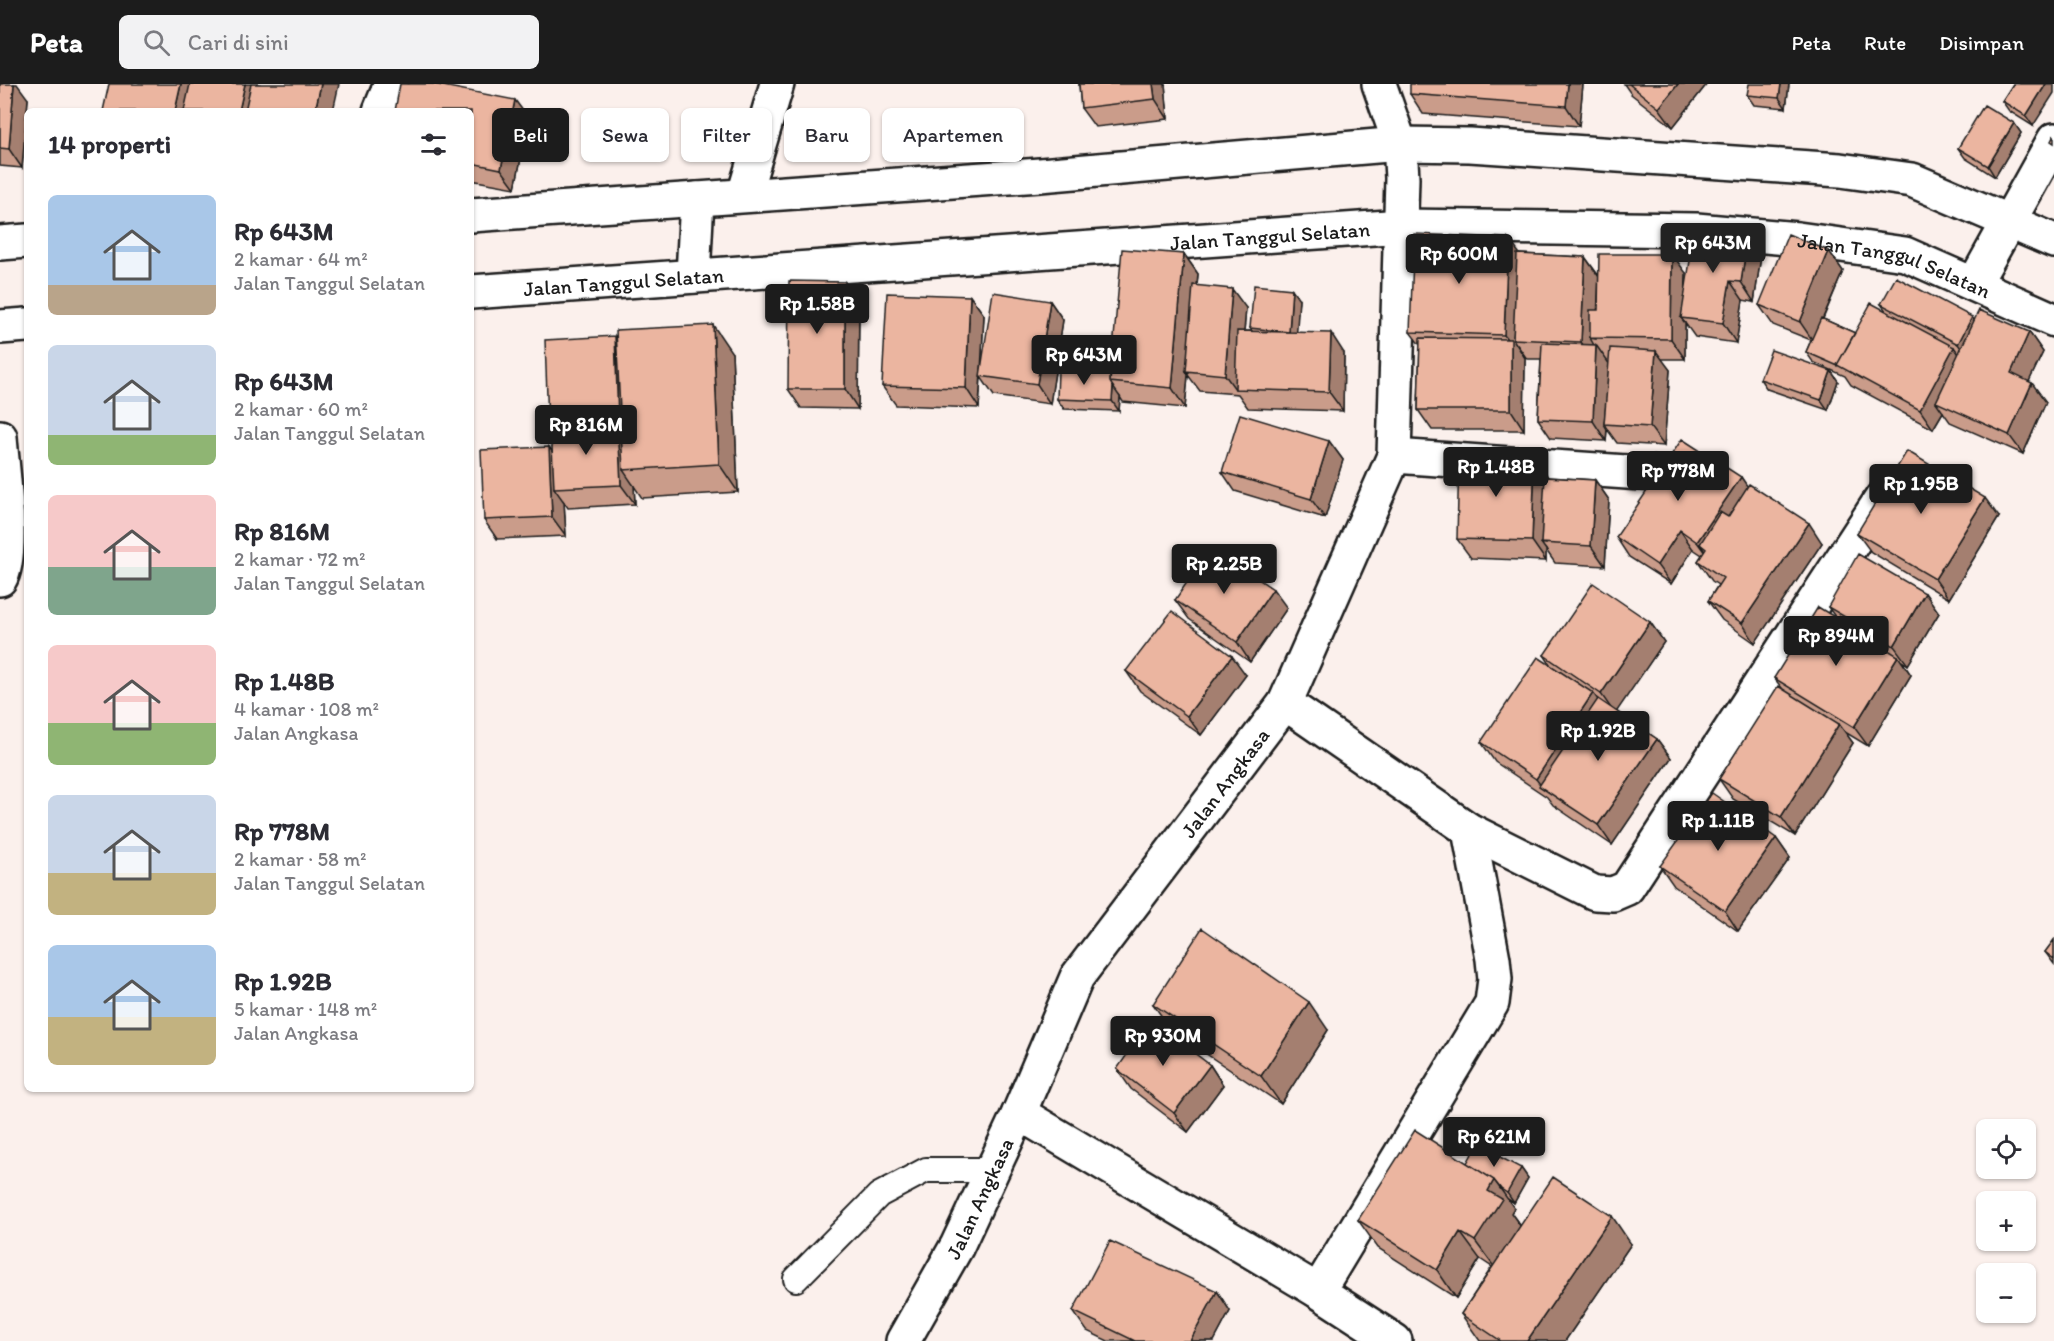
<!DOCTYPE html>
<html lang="id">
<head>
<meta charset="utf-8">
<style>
	:root { --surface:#fff; --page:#f2f2f3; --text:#2b2b33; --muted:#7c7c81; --accent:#1c1c1c }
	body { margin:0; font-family:Itim,sans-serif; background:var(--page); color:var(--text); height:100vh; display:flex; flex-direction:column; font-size:22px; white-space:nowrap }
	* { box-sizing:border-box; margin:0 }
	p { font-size:20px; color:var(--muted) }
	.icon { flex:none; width:33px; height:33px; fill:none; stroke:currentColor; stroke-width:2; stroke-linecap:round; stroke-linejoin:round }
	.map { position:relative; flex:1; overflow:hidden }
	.side { position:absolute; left:24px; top:24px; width:450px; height:984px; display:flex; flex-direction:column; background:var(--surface); border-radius:9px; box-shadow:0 2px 4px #0004 }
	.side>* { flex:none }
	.banner { position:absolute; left:492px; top:24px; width:570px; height:54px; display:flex; gap:12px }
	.fabs { position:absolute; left:1976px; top:1035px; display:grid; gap:12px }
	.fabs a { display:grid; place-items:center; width:60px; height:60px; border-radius:9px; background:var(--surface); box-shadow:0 2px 4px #0004; font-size:30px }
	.price { position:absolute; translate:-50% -51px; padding:0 14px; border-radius:6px; background:var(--accent); color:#fff; font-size:20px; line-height:39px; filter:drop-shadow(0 2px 3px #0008) }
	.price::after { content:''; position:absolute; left:50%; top:36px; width:18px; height:14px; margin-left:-9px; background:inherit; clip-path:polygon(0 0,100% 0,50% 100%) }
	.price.on { background:#222; color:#fff }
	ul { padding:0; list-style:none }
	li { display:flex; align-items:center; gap:18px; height:150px; padding:0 24px }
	li span { display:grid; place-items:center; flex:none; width:168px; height:120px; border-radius:9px; color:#555 }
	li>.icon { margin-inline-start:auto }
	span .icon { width:72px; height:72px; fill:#fffc; stroke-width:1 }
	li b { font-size:26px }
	h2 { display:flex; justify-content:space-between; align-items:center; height:72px; padding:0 24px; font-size:26px }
	.tag { padding:0 21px; border-radius:9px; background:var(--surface); box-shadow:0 2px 4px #0004; font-size:21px; line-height:54px }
	.tag.on { background:var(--accent); color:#fff }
	header { display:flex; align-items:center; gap:36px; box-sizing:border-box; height:84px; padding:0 30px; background:var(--accent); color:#fff }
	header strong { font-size:28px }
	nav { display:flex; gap:33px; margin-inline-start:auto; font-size:21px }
	.search { width:420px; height:54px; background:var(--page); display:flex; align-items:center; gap:15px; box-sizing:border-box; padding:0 21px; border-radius:9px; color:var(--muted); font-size:22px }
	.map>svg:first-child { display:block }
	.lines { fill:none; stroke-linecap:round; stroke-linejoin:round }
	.lane-casing { stroke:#1c1c1c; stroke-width:28 }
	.street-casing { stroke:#1c1c1c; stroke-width:38 }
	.secondary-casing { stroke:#1c1c1c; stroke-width:38 }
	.lane { stroke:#fff; stroke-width:24 }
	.street { stroke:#fff; stroke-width:33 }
	.secondary { stroke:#fff; stroke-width:33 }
	.wall { fill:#ca9c8a; stroke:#1c1c1c; stroke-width:1.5; fill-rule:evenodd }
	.shaded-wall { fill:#a47f70; stroke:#1c1c1c; stroke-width:1.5 }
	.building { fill:#ebb5a0; stroke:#1c1c1c; stroke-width:1.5 }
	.labels { text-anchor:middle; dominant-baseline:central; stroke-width:6; stroke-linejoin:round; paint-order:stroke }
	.street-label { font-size:21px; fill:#1c1c1c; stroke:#fff }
</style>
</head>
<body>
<header>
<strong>Peta</strong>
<div class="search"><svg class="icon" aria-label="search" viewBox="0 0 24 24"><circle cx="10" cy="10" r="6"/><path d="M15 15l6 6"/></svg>Cari di sini</div>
<nav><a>Peta</a><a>Rute</a><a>Disimpan</a></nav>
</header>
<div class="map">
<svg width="2054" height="1257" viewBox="0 0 2054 1257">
	<rect width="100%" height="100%" fill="#fbf0ec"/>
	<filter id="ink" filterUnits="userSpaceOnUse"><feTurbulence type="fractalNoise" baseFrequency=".0167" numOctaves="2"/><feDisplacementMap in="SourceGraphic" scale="12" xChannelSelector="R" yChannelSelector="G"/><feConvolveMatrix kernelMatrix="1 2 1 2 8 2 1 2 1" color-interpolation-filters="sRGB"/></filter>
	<g filter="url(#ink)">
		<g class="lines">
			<defs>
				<path id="lane" d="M796,1195L879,1111L926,1086H992"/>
				<g id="street">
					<path d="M380,27L391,0"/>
					<path d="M744,111L777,0"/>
					<path d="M693,192L697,115"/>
					<path d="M1974,200L2054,56"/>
					<path id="s1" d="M471,208L1402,142L1696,146L1798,155L1905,170L2054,236"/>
					<path d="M0,243L27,241"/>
					<path d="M0,353C2,384 15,471 0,495"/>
					<path d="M1394,372L1656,390"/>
					<path d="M1285,619L1469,746L1595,809L1613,810L1627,804L1882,414"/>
					<path d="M1019,1029L1318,1207L1395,1257"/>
					<path d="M1318,1207L1492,919L1495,895L1493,875L1469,746"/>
					<path id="s2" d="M903,1257L957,1162L1019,1029L1077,893L1285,619L1394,372L1402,94L1400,60L1379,0"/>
				</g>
				<path id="secondary" d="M471,131L1040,91L1400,60L1470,61L1840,86L1912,96L2054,157
					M0,159L27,157"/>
			</defs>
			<use href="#lane" class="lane-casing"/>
			<use href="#street" class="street-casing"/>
			<use href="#secondary" class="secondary-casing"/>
			<use href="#lane" class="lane"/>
			<use href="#street" class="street"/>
			<use href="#secondary" class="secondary"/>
		</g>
		<path class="wall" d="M0,0L28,15L22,84L0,82Z
			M1079,0H1165L1168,35L1095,43L1081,24Z
			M1583,0L1579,42L1423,30L1410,10Z
			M1624,0H1707L1673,43L1631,10Z
			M1789,0L1786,24L1754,21L1747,11Z
			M2013,0L2033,42L2009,27L2002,17Z
			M471,27L529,35L515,104L471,96Z
			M2014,39L2021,49L1995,93L1965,74L1958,64Z
			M1829,167L1843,187L1823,235L1855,249L1887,228L1881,220L1974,236L2029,248L2043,268L2029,297L2046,318L2023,370L1950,338L1943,328L1933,345L1851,301L1845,292L1813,278L1806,268L1811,256L1773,241L1759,221Z
			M1184,170L1198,190L1197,202L1246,224L1244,247H1252L1250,244L1299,215L1296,248L1344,269L1343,327L1248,324L1238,310L1200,307L1188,291L1185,324L1123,318L1120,313L1119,327L1064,325L1057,315L1110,290Z
			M1520,170L1585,173L1599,192L1686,189L1685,209L1761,172L1754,218L1743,216L1736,259L1695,253L1685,239V275H1661L1670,286L1664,362L1617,359L1607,345L1606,357L1551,354L1538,335L1541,275H1527L1518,262V264L1525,274L1524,346H1432L1418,326L1420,261L1410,248ZM1599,198L1598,226H1597Z
			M970,212L984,231L981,285L1050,217L1063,236L1050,320L994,312L981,293L979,324L896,321L882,302Z
			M859,217L858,325L801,324L788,305Z
			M617,255L732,269L738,408L642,414L634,402L635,420L568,424L564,418L566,452L497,455L484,436L549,363L553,368L551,344L548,339Z
			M1831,287L1838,297L1828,326L1767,305L1760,295Z
			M1329,357L1343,376L1325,434L1235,407L1222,388Z
			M1548,393L1595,396L1609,416L1605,482L1555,479L1546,466V477L1471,474L1457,455Z
			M1741,393L1747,403L1822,459L1755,559L1722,536L1708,517L1718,501L1712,497L1698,477L1702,471L1693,465L1671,500L1629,473L1616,453Z
			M1999,433L1949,515L1871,468L1857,449Z
			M1925,509L1939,529L1908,581L1902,577L1911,591L1868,662L1845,648L1853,659L1795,752L1733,715L1719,695L1782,604L1774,594L1836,534L1828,523Z
			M1175,516L1287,524L1250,578L1189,535Z
			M1650,538L1664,558L1616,627L1657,655L1671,674L1612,761L1553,721L1547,713L1495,678L1481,658L1550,580L1544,571Z
			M1126,587L1246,591L1201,651L1140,607Z
			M1776,754L1790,774L1738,847L1674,802L1660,782Z
			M2054,856V880L2045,868Z
			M1153,920L1328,946L1281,1020L1172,947Z
			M1210,981L1223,1001L1188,1048L1131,1005L1117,985Z
			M1521,1084L1528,1094L1514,1119L1508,1115L1514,1124L1511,1129L1520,1141L1631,1160L1565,1257H1480L1461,1230L1492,1183L1480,1175L1456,1214L1378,1164L1358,1136Z
			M1217,1207L1230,1227L1214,1257H1108L1087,1247L1073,1227Z"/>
		<path class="shaded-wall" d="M14,0H17L28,15L22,84L9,65Z
			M181,0H206L200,27H175Z
			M245,0H260L257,27H239Z
			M321,0H339L333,27H315Z
			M1153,0H1165L1168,35L1155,15Z
			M1568,0H1583L1579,42L1566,22Z
			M1678,0H1707L1673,43L1659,24Z
			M1781,0H1789L1786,24L1779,14Z
			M2046,0H2054V9L2033,42L2026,32Z
			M515,16L529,35L515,104L501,85Z
			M2014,39L2021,49L1995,93L1988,82Z
			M1748,152L1761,172L1754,218L1741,198Z
			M1508,154L1522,173L1513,255L1525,274L1524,346L1511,326V261L1504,251Z
			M1829,167L1843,187L1813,257L1800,238Z
			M1184,170L1198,190L1189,288L1186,287L1188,291L1185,324L1172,304Z
			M1672,170L1686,189L1685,234H1681L1685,239V275L1671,255Z
			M1585,173L1599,193L1596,255L1590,254L1595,263V278L1581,258Z
			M1730,197L1743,216L1736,259L1723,239Z
			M845,198L859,217L858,325L845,305Z
			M1232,205L1246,224L1239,305H1235L1225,291Z
			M1292,205L1299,215L1296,258L1289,248Z
			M970,212L984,231L979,324L966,304Z
			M1050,217L1063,236L1050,320L1037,300Z
			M1972,233L1979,243L1965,270L1958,260Z
			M713,241L732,269L738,408L719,380Z
			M2029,248L2043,268L2024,308L2011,289Z
			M1331,249L1344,269L1343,327L1329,308Z
			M615,252L628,272L631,355L618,335Z
			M1596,261L1610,281L1604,340L1607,345L1606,357L1593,337Z
			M1954,263L1968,283L1936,318L1943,328L1933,345L1920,326Z
			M1656,267L1670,286L1664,362L1650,343Z
			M1831,287L1838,297L1828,326L1821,316Z
			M2032,299L2046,318L2023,370L2009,351Z
			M1113,303L1120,313L1119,327L1112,317Z
			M618,339L632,359L623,386L634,402L635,420L621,401Z
			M1329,357L1343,376L1325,434L1311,415Z
			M549,363L562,382L554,404L564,418L566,452L552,433Z
			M1535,373L1548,393L1546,460L1541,459L1546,466V477L1532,457Z
			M1741,393L1754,412L1700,460L1711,477L1697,458Z
			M1595,396L1609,416L1605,482L1591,462Z
			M1985,414L1999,433L1949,515L1935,495Z
			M1809,439L1822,459L1755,559L1742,539Z
			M1680,446L1693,465L1671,500L1657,481Z
			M1273,505L1287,524L1250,578L1237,558Z
			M1925,509L1939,529L1908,581L1894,562Z
			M1650,538L1664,558L1615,630L1601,610Z
			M1232,572L1246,591L1201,651L1187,632Z
			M1898,572L1911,591L1868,662L1854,643Z
			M1593,609L1607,628L1542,703L1536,695Z
			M1839,640L1853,659L1795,752L1781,733Z
			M1657,655L1671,674L1612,761L1598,741Z
			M1776,754L1790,774L1738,847L1725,827Z
			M1309,918L1328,946L1281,1020L1261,992Z
			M1210,981L1223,1001L1188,1048L1174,1029Z
			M1521,1084L1528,1094L1514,1119L1507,1109Z
			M1494,1096L1514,1124L1511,1129L1521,1143L1495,1184L1475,1157L1488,1107Z
			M1612,1132L1631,1160L1565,1257H1527Z
			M1460,1148L1480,1175L1456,1214L1437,1186Z
			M1217,1207L1230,1227L1214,1257H1190Z"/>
		<path class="building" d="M0,0H14L9,65L0,64Z
			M109,0H181L175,27H103Z
			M190,0H245L239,27H184Z
			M251,0H321L315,27H245Z
			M400,0H433L515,16L501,85L471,79V27H395Z
			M1079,0H1153L1155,15L1081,24Z
			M1410,0H1568L1566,22L1410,10Z
			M1629,0H1678L1659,24Z
			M1749,0H1781L1779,14L1747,11Z
			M2013,0H2046L2026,32L2002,17Z
			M1984,21L2014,39L1988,82L1958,64Z
			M2054,51V59L2051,57Z
			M1695,145L1748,152L1741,198L1730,197L1723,239L1681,234Z
			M1414,150L1508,154L1504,251L1410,248Z
			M1788,150L1829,167L1800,238L1759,221Z
			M1122,165L1184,170L1172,304L1110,298Z
			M1517,170L1585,173L1581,258L1513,255Z
			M1599,170H1672L1671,255L1590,254V226H1598Z
			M1896,193L1972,233L1958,260L1881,220Z
			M789,197L845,198V305H788Z
			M1193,201L1232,205L1225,291L1186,287Z
			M1254,201L1292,205L1289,248L1250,244Z
			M993,208L1050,217L1037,300L980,292Z
			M887,209L970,212L966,304L882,302Z
			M1871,219L1954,263L1920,326L1837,281Z
			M1979,226L2029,248L2011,289L2032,299L2009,351L1936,318Z
			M1821,234L1855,249L1837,281L1838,282L1806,268Z
			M713,241L719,380L623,386L616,246Z
			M1237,247L1331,249L1329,308L1235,305Z
			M615,252L618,335L548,339L545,256Z
			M1420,254L1511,255V326H1418Z
			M1542,259L1596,261L1593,337L1538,335Z
			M1610,264L1656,267L1650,343L1604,340Z
			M1771,266L1831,287L1821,316L1760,295Z
			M1058,287L1110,290V298L1113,303L1112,317L1057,315Z
			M1240,330L1329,357L1311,415L1222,388Z
			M618,339L621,401L554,404L551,342Z
			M1682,355L1741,393L1697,458L1680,446L1657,481L1616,453Z
			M549,363L552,433L484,436L481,366Z
			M1907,367L1985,414L1935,495L1857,449Z
			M1459,372L1535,373L1532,457L1457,455Z
			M1545,393L1595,396L1591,462L1541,459Z
			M1749,400L1809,439L1742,539L1708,517L1723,494L1698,477L1706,465L1700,460L1720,428L1728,433Z
			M1211,463L1273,505L1237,558L1175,516Z
			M1858,470L1925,509L1894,562L1828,523Z
			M1593,499L1650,538L1601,610L1544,571Z
			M1818,523L1898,572L1854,643L1774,594Z
			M1172,527L1232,572L1187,632L1126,587Z
			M1538,573L1593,609L1536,695L1481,658Z
			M1778,602L1839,640L1781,733L1719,695Z
			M1598,615L1657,655L1598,741L1539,702Z
			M1712,709L1776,754L1725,827L1660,782Z
			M1202,844L1309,918L1261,992L1153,920Z
			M2054,856V875L2045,868Z
			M1151,936L1210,981L1174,1029L1117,985Z
			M1415,1046L1494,1096L1488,1107L1502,1115L1475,1157L1460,1148L1437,1186L1358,1136Z
			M1477,1061L1521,1084L1507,1109L1501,1105L1494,1096L1467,1079Z
			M1553,1093L1612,1132L1527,1257H1501L1461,1230Z
			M1110,1157L1217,1207L1190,1257H1135L1073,1227Z"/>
	</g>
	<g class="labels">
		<g class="street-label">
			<text stroke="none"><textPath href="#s1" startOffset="801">Jalan Tanggul Selatan</textPath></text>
			<text stroke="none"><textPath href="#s1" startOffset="1430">Jalan Tanggul Selatan</textPath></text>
			<text stroke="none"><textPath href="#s1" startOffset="153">Jalan Tanggul Selatan</textPath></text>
			<text stroke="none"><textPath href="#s2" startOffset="648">Jalan Angkasa</textPath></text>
			<text stroke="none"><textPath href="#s2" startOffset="162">Jalan Angkasa</textPath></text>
		</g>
	</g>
</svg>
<div class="fabs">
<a><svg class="icon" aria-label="locate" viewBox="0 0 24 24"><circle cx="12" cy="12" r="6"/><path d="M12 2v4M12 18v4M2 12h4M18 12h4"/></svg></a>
<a>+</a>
<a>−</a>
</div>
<b class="price on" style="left:1713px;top:190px">Rp 643M</b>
<b class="price" style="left:1459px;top:201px">Rp 600M</b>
<b class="price" style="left:817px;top:251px">Rp 1.58B</b>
<b class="price" style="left:1084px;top:302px">Rp 643M</b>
<b class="price" style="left:586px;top:372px">Rp 816M</b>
<b class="price" style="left:1496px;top:414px">Rp 1.48B</b>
<b class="price" style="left:1678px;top:418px">Rp 778M</b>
<b class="price" style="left:1921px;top:431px">Rp 1.95B</b>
<b class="price" style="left:1224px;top:511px">Rp 2.25B</b>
<b class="price" style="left:1836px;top:583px">Rp 894M</b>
<b class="price" style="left:1598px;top:678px">Rp 1.92B</b>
<b class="price" style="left:1718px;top:768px">Rp 1.11B</b>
<b class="price" style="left:1163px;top:983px">Rp 930M</b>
<b class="price" style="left:1494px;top:1084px">Rp 621M</b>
<div class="banner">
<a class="tag on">Beli</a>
<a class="tag">Sewa</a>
<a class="tag">Filter</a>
<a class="tag">Baru</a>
<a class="tag">Apartemen</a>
</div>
<section class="side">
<h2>14 properti<svg class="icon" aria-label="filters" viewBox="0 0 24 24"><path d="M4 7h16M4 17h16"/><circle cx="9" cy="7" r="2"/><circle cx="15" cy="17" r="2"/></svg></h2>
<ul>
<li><span style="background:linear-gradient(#a9c7e8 75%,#b9a48a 0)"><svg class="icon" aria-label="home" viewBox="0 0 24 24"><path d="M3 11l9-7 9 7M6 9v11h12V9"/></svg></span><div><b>Rp 643M</b><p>2 kamar · 64 m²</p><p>Jalan Tanggul Selatan</p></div></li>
<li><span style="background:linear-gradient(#c9d6e8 75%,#8fb573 0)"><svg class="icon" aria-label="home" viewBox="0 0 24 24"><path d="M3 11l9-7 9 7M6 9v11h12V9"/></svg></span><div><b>Rp 643M</b><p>2 kamar · 60 m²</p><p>Jalan Tanggul Selatan</p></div></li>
<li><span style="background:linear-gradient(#f6c9c9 60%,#7fa58c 0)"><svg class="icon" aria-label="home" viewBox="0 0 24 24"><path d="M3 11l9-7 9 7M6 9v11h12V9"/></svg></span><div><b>Rp 816M</b><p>2 kamar · 72 m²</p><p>Jalan Tanggul Selatan</p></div></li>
<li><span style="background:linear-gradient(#f6c9c9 65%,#8fb573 0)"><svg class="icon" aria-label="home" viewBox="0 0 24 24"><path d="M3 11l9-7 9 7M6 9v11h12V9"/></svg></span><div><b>Rp 1.48B</b><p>4 kamar · 108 m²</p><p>Jalan Angkasa</p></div></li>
<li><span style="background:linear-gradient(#c9d6e8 65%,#c2b280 0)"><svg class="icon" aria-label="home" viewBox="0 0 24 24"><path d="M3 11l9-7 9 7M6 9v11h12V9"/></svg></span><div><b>Rp 778M</b><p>2 kamar · 58 m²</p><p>Jalan Tanggul Selatan</p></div></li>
<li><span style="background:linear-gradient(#a9c7e8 60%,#c2b280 0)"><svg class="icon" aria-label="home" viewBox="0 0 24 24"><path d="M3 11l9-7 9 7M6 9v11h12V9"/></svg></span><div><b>Rp 1.92B</b><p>5 kamar · 148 m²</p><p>Jalan Angkasa</p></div></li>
</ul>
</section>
</div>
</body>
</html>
